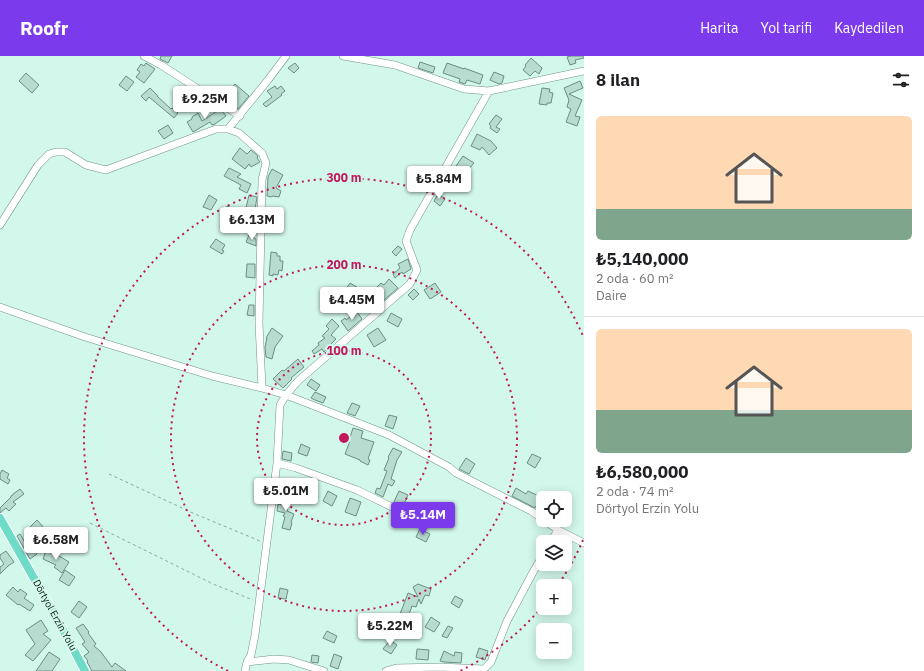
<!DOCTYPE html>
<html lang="tr">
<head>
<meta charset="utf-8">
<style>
	:root { --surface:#fff; --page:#f2f2f2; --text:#202124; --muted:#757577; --line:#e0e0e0; --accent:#7c3aed }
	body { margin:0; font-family:"IBM Plex Sans",sans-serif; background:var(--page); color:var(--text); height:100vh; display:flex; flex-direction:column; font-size:15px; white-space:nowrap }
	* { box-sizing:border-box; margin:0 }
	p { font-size:13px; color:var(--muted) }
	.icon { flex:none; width:22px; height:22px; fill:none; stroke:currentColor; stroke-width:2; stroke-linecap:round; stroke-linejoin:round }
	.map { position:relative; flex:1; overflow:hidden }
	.drawer { display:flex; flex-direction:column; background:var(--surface); width:340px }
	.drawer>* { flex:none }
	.buttons { position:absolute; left:536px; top:435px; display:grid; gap:8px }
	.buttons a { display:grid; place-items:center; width:36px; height:36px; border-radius:6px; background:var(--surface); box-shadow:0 2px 10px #0003; font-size:20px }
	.price { position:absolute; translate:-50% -34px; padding:0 9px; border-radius:4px; background:#fff; color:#222; font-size:13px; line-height:26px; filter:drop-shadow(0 1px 2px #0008) }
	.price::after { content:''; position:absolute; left:50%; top:24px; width:12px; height:9px; margin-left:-6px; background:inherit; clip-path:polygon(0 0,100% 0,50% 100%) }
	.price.current { background:var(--accent); color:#fff }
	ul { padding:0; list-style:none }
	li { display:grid; align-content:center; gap:8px; height:212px; padding:0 12px }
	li+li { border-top:1px solid var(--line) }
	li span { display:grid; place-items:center; height:124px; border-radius:6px; color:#555 }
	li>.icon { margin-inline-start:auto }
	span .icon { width:72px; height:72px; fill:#fffc; stroke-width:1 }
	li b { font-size:17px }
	h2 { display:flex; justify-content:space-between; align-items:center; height:48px; padding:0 12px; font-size:17px }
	header { display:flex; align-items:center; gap:24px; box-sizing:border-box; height:56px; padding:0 20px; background:var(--accent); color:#fff }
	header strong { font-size:19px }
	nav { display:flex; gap:22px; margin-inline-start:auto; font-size:14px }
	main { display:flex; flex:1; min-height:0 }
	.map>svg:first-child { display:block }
	.building { fill:#b7dcd0; stroke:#6c8e84 }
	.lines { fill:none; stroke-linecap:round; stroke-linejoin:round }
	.minor-casing { stroke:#719389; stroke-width:8 }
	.major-casing { stroke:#fff; stroke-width:10 }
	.path { stroke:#8ba89f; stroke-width:1; stroke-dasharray:3 3; stroke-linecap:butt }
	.minor { stroke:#fff; stroke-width:7 }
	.major { stroke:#6ddbc6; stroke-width:8 }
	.ring { fill:none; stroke:#c2185b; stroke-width:2; stroke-dasharray:2 4 }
	.labels { text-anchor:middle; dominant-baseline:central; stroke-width:4; stroke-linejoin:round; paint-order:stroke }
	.street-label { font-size:10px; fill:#091612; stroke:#d2f7eb }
	.centre { fill:#c2185b; stroke:#d2f7eb; stroke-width:2 }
	.ring-label { font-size:12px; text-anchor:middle; font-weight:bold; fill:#c2185b; stroke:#d2f7eb; stroke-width:4; stroke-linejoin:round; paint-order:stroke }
</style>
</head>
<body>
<header>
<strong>Roofr</strong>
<nav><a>Harita</a><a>Yol tarifi</a><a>Kaydedilen</a></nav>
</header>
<main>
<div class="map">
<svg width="584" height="615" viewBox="0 0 584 615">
	<rect width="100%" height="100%" fill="#d2f7eb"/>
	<path class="building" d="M161,0H172L168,7L160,3Z
		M571,0H584V2L575,4L576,7L570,9L567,1Z
		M531,2L542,12L539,18L535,15L530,20L523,14L526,10L525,9Z
		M420,6L435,11L433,17L418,12Z
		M146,7L155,13L144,27L136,21L140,16L137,14L141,8L144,10Z
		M295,7L299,12L294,17L288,12Z
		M447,7L464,13V12L483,19L480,28L467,24L465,28L459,26L460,23L443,17Z
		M494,16L504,20L502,27L499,28L490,24Z
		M26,17L39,29L32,37L19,25Z
		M126,20L134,26L127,35L119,29Z
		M580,25L583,32L569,38L582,44L575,60L580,61L577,70L566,66L571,53L567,51L569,44L564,32Z
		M235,28L249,40L238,53L224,41Z
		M275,30L277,33L281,30L285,35L281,38L282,39L266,51L263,48L272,41L267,35Z
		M150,32L158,40H157L171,53L172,52L178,57L174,62L149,41L146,45L141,40Z
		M542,32L550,33L549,36L553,37L551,47H547V49L539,48Z
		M220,53L222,55L226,60L215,68L212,69L210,66L193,76L187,66L192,63V61L198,57L202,65Z
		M496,59L502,63L496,71L500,73L497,77L490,72L491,70L489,68Z
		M168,69L173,77L164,83L158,75Z
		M477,78L491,85L497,92L489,99L482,91L480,94L471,90Z
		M240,92L247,98L251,94L258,100L257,102L260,106L251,111L249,108L245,113L232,103Z
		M463,100L474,107L457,127L449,121L457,110H456Z
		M229,112L241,118L237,121L251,128L247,137L239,133L241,129L224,120Z
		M272,113L283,119L276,132L281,135L279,141L273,140L271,141L267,140L268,121Z
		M438,138L445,143L440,150L434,145Z
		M209,139L217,144L211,154L203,151Z
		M249,139L257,141L255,154L256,155L253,164H250V166L245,165V163L235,160L234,163L223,158L227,150L242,156L243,152H246Z
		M249,179L256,183V190L246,186Z
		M216,183L225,189L222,194L224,195L222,198L210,191Z
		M398,190L402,193L396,200L392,196Z
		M271,196L277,197V200H280V205H283L282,215L279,214L278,219L273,218V220L269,219Z
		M408,203L411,213L403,218L402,216L395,222L393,218L400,212L398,208Z
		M247,208H255V222L246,221Z
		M389,223L398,232L369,257L365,253L382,238L376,232L381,227L384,229Z
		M350,227L360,233L355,241L346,233Z
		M435,227L441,236L430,243L424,234Z
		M414,233L419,238L413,244L408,239Z
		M249,249H254V260L247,259Z
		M357,256L362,263L348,275L341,265L345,262L346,264Z
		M391,257L402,263L398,271L387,265Z
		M332,263L339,270L331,279L336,283L329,290V291L324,296L322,293L314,298L312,295L319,289L318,287L325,282L322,280L329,273L326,270Z
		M272,272L283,280L275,291L272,303L266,301L265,291L267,282H266Z
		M378,272L386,284L374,291L367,279Z
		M298,303L304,311L291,322L292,323L283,332L273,323L282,314L284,315Z
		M311,323L320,329L316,335L307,329Z
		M315,336L326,341L323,347L315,344L311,342Z
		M352,347L360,350L355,360L347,357Z
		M389,359L397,361L393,373L385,370Z
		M353,372L363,375L361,382L374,386L368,403L370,404L368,409L360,405V404L345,398L350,385H349Z
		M301,388L310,392L307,400L298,397Z
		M393,392L402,396L397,404L391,423L395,425L392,430L388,428L383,441L375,437L377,432L380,433L387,415L384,414L389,402L388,401Z
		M283,395L292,397L291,405L282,403Z
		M532,398L541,402L535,412L527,407Z
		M466,402L475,408L469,418L459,413Z
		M2,414L9,418L7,422L10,424L8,428L0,423V418Z
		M301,423L312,427L307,439L296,434Z
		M516,432L526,438L528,435L541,441L535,452L512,440Z
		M20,433L24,438L13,446L16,448L9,455L6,452L0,457V452L11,441V440L13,439V438Z
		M328,435L337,440L332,450L323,445Z
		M399,435L408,439L403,450L394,446Z
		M283,437L290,438L287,455L294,458L291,466L292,467L290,474L282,472L285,461L283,460L285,457L277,455L278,448L281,449Z
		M350,442L361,446L356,460L345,456Z
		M37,464L44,472L35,481L28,473Z
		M420,473L430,478L426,486L416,481Z
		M20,478L29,493L32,491L37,498L30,503L17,480Z
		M6,495L14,506L8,510L0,518V511L4,508L0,502V499Z
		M46,495L61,501L69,506L62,517L54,511L56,509L43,503Z
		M65,514L75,521L69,530L59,524Z
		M418,528L431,533L429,540L425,539L421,548L419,543L416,551L412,550L408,561L400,558L408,537L418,541L413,531Z
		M13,531L18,536L20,533L27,538L24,542L34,549L30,555L19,548L18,549L6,539Z
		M280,532L288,534L286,543L278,542Z
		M455,540L463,544L459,552L451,547Z
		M79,545L87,551L79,562L71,556Z
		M431,561L440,567L434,576L425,571Z
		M41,564L48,575L43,578L51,584L33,605L25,599L35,588L26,574Z
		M83,568L89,576L88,577L96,588L94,590L101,596L112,611L115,607L126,615H92L87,606L88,605L84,600L89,596L82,588L85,586L76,572Z
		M448,570L453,572L447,582L442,580Z
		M327,575L337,580L334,587L323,582Z
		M390,584L397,589L391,598L383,593Z
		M479,592L488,595L485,604L476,601Z
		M417,593L429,594L428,604L416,603Z
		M444,595L454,600L455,596L462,597L461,607L444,606L440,605Z
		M49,596L60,603L52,615H36Z
		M334,598L342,601L338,613L330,610Z
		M312,599L319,600L318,607L311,606Z"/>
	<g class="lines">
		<defs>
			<path id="minor" d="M144,0L161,9L240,60
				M343,0L395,9L464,33L489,35L584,15
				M228,73L268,24L286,0
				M0,169L38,109L49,98L56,96H65L86,109L106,114L216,73H228L239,77L262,97L266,107L262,124L259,267L262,332
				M0,251L85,281L212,320L262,332L286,339L389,379L449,411L456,417L531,455L543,463
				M277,407L296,412L357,434L398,454
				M544,464L558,474L584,487
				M551,486L558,474
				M247,606L274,603L289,604L324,615
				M245,615L247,606L251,599L255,579L277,407L280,349L286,339L298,325L410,228L417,214L406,185L410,174L489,35
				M386,615L396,612L440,611L484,613L491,606L507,565L532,518L543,499"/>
			<path id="major" d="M0,462L62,572L85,615"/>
		</defs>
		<use href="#minor" class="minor-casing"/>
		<use href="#major" class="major-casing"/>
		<path class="path" d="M109,418L195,458L260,485
			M90,467L213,528L253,544"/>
		<use href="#minor" class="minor"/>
		<use href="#major" class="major"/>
	</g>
	<g class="ring">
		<circle cx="344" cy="382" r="87"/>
		<circle cx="344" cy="382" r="173"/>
		<path d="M583 484A260 260 0 0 1 558 529M542 551A260 260 0 0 1 460 615M228 615A260 260 0 1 1 583 280"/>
	</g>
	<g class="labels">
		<g class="street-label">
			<text transform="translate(55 559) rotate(61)">Dörtyol Erzin Yolu</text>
		</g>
	</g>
	<circle cx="344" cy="382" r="6" class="centre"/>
	<g class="ring-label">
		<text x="344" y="126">300 m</text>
		<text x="344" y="213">200 m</text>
		<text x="344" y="299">100 m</text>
	</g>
</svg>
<div class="buttons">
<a><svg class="icon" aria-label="locate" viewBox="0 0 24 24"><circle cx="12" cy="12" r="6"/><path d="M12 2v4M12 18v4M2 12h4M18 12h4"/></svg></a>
<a><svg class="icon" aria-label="layers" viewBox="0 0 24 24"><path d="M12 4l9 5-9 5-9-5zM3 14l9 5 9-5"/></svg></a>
<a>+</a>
<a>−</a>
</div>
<b class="price" style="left:205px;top:64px">₺9.25M</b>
<b class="price" style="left:439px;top:144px">₺5.84M</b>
<b class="price" style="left:252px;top:185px">₺6.13M</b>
<b class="price" style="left:352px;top:265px">₺4.45M</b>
<b class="price" style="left:286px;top:456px">₺5.01M</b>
<b class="price current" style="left:423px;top:480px">₺5.14M</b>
<b class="price" style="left:56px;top:505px">₺6.58M</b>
<b class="price" style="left:390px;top:591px">₺5.22M</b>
</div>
<section class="drawer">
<h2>8 ilan<svg class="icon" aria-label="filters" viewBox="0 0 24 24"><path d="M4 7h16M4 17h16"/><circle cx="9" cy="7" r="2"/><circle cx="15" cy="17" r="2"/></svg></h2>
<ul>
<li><span style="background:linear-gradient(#ffd9b3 75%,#7fa58c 0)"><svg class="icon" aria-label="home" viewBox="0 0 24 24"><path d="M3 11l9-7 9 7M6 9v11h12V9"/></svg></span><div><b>₺5,140,000</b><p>2 oda · 60 m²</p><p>Daire</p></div></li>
<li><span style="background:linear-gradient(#ffd9b3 65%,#7fa58c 0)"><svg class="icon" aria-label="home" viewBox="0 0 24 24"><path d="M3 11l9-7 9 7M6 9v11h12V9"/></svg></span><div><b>₺6,580,000</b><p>2 oda · 74 m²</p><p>Dörtyol Erzin Yolu</p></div></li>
</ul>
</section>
</main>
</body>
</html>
